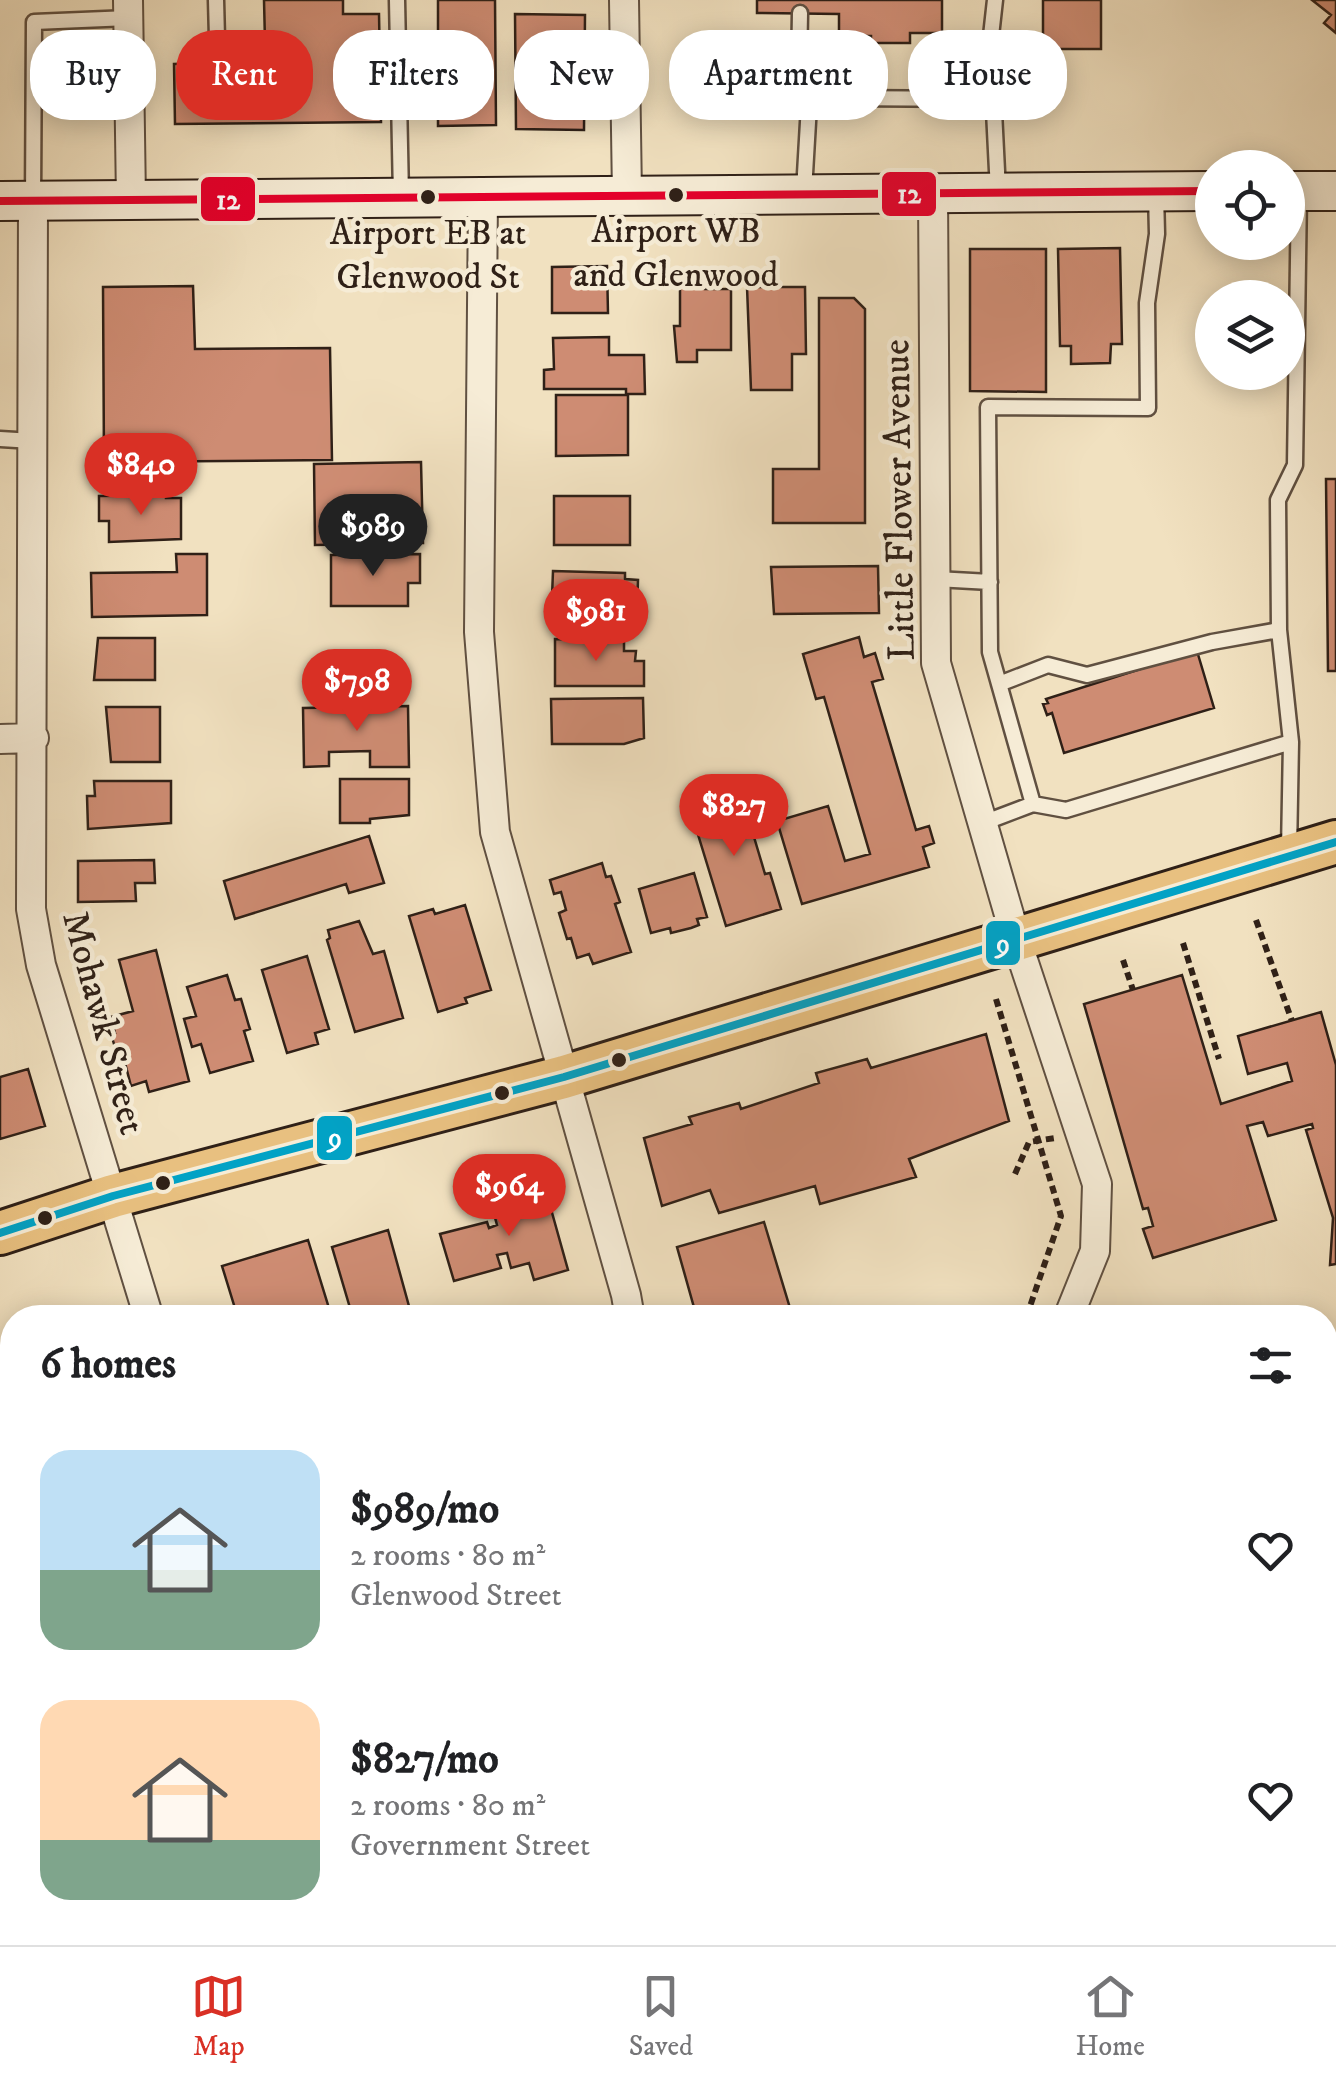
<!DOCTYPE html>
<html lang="en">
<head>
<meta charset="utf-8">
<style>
	:root { --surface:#fff; --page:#f6f6f6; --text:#202124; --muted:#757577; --line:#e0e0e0; --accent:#d93025 }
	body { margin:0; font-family:"IM FELL DW Pica",serif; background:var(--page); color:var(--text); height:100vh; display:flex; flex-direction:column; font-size:38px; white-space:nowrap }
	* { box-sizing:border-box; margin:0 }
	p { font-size:32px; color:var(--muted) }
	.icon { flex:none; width:55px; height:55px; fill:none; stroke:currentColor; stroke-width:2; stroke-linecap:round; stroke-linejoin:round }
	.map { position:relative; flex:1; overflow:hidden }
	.side { position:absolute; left:0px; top:1305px; width:1338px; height:640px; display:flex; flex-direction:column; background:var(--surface); border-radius:40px 40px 0 0; box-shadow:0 5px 25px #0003 }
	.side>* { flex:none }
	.hud { position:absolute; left:30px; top:30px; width:1278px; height:90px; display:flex; gap:20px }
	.buttons { position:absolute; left:1195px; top:150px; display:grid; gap:20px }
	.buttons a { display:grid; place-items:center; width:110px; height:110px; border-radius:50%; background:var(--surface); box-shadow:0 5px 25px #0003; font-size:50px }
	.price { position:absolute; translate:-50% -85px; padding:0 22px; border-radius:35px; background:var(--accent); color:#fff; font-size:32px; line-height:65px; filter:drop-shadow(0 2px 5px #0008) }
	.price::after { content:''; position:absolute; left:50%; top:60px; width:30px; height:22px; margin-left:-15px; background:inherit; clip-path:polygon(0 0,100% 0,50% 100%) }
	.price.active { background:#222; color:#fff }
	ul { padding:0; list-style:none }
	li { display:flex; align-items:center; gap:30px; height:250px; padding:0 40px }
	li span { display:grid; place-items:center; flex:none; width:280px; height:200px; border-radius:30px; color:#555 }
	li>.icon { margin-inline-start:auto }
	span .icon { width:120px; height:120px; fill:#fffc; stroke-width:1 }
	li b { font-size:42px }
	h2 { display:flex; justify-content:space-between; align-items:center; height:120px; padding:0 40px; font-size:42px }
	.pill { padding:0 35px; border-radius:40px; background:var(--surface); box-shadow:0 5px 25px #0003; font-size:35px; line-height:90px }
	.pill.active { background:var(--accent); color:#fff }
	.dock { display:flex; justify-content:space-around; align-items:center; height:140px; border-top:2px solid var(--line); background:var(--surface); font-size:28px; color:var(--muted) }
	.dock a { display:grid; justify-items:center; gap:5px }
	.dock .active { color:var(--accent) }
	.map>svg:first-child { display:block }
	.building { fill:#ce8c73; stroke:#2f2017; stroke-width:2.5 }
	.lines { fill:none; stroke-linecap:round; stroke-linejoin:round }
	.service-casing { stroke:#605041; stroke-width:19 }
	.minor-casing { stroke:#605041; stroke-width:32 }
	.tertiary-casing { stroke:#605041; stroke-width:38 }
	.secondary-casing { stroke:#2f2017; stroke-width:42 }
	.primary-casing { stroke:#2f2017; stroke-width:48 }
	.path { stroke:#2f2017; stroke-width:6; stroke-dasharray:8 5; stroke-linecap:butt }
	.service { stroke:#f6ecd6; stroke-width:14 }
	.minor { stroke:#f6ecd6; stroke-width:28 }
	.tertiary { stroke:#f6ecd6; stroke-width:32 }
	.secondary { stroke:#f6ecd6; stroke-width:38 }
	.primary { stroke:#e8c080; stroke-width:42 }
	.bus-1-casing { stroke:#f6ecd6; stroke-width:15 }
	.bus-2-casing { stroke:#f6ecd6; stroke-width:15 }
	.bus-1 { stroke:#02a2c5; stroke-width:8 }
	.bus-2 { stroke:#e4002b; stroke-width:8 }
	.bus-dot { fill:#2f2017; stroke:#f6ecd6; stroke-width:4 }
	.labels { text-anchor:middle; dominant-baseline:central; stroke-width:9; stroke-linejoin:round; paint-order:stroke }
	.bus-label { font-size:36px; fill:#2f2017; stroke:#f6ecd6 }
	.street-label { font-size:38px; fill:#2f2017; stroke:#f6ecd6 }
	.line-badge { stroke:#f6ecd6; stroke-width:4 }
	.badge-label { font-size:28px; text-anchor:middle; font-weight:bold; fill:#fff }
</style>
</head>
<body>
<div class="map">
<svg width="1336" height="1945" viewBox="0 0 1336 1945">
	<rect width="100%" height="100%" fill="#f1e1c0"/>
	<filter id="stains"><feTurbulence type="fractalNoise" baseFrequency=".002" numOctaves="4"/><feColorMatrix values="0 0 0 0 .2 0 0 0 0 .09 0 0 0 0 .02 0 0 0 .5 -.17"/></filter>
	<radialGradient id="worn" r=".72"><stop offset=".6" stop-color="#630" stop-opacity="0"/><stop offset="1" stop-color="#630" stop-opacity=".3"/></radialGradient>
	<path class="building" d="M264,0H343V14H379L381,122L175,124L174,64L208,63V43L265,42Z
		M438,0H495L496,125L438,126Z
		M757,0H942V33H910V43H871V36H839V14L757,13Z
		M1043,0H1101V49H1043Z
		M1312,0H1336V33L1324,23L1331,15Z
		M515,14L585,15L584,130L516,129Z
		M1120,248L1122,344H1111L1110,363L1071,364V346H1060L1058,249Z
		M970,249H1046V392L970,391Z
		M607,266L608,313H552V267Z
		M680,277H705V289H731V350H697V362H677L674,326H680Z
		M193,286L195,349L330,348L332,460L104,462L103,287Z
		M747,287H805L806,354H792V390H751Z
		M819,298H854L865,309V523H773V469H819Z
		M609,337V355H644L645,394H626V389H544V370L554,369L553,338Z
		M556,395H628V455L556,456Z
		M421,462L423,543L315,545L314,464Z
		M1326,479H1336V671H1328Z
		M166,495V498H181V539L109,542V521H99V496Z
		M554,496H630V545H554Z
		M176,554H207V615L92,617L91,573L177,572Z
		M420,554V583H408V606H331V555Z
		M878,566L879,613L774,614L771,567Z
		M553,571L625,573V579L638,580L637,609H624V617L563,614L564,597H552Z
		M859,637L864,657L875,653L883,679L872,682L916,830L929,826L934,843L923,847L929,867L802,904L777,821L828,806L845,861L870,854L824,697L816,699L803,654Z
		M98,638H155V680H94Z
		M555,639L624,640V651H636L635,661H644V686H555Z
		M1197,651L1214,708L1064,753L1052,713L1047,715L1043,704L1048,703L1046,699Z
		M643,698L644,738L624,744H552L551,699Z
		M408,706L409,767H370V751L329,752V766L304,767L303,708Z
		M106,707H160V762H111Z
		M340,779H409V815L370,819V823H340Z
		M94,781H171V823L88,829L87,796H95Z
		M740,790L765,874L770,873L781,909L726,926L689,805Z
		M369,836L384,883L349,893L346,884L235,919L224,881Z
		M154,860L155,883H135L136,901L78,902V861Z
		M602,863L606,877L611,876L620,902L615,904L631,952L593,964L589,954L577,958L571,938L567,939L559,913L566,910L561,892L554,894L550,880Z
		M694,873L707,917L697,919L699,925L691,928L671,933L670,928L651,933L639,889Z
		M465,905L491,990L465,998L467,1003L438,1012L409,916L433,909L435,914Z
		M359,921L373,954L384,951L403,1018L355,1032L327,940L330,938L328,930Z
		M156,950L189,1081L149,1092L146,1081L131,1086L125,1063L120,1064L111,1034L115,1033L111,1017L133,1011L119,960Z
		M307,956L329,1029L315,1033L318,1044L287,1053L262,970Z
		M227,975L235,1000L241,999L249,1026L250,1029L244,1031L253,1061L210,1073L201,1044L192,1047L184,1019L196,1016L187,987Z
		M1182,975L1221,1104L1292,1081L1287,1063L1248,1074L1238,1036L1321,1012L1336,1065V1264L1330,1265L1333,1218L1306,1130L1313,1128L1312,1124L1268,1136L1263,1122L1247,1126L1276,1220L1153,1258L1143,1229L1153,1226L1148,1208L1143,1209L1084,1004Z
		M986,1034L1009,1121L909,1159L916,1177L820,1204L815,1186L719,1213L710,1190L662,1206L644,1138L692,1124L689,1117L739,1103L741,1109L819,1083L816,1073L867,1059L871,1068Z
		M28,1069L45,1126L0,1139V1077Z
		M544,1184L568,1270L534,1280L529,1263L511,1268L507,1253L497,1255L501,1268L454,1281L440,1234L487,1222L489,1228L497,1225L491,1203Z
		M764,1222L793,1318H697L677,1247Z
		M388,1230L412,1317L353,1318L332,1247Z
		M308,1240L332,1318H238L222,1266Z
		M12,1345V1430L0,1434V1348Z
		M0,1706H12V1738H0Z
		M40,1932H114V1945H40Z
		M276,1932L361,1936V1945H276Z
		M505,1932H565V1945H505Z"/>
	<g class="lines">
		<defs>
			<path id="service" d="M216,0L217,38
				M397,0L401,196
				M800,13L799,70L809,105
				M984,99L995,0
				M804,191L809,105L836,98L984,99L994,111L998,191
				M1156,193L1157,234L1147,303L1148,408L988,407L990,652L1033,804L1066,810L1291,742
				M33,200L34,22L129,18
				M0,439L33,441
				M936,579L990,582
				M999,684L1048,665L1087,675L1212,642L1279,630
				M983,823L1033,804
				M1289,851L1291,742L1279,630L1278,500L1295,465L1299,192"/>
			<path id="minor" d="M128,0L131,200
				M624,0L627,195
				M933,193L936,663L1017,942L1097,1184L1095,1251L1068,1318
				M483,197L479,632L495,832L626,1295L630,1318
				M33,201L31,909L41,965L149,1318
				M0,739L34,738
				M196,1932V1945
				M647,1945V1932"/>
			<path id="tertiary" d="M1325,1687L1336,1667
				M1230,1945L1233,1932"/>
			<path id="secondary" d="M1288,191H1336
				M0,201L1212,191"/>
			<path id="primary" d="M0,1233L113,1196L564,1077L1336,842"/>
		</defs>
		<use href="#service" class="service-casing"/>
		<use href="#minor" class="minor-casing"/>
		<use href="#tertiary" class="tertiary-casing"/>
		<use href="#secondary" class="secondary-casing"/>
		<use href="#primary" class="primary-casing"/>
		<path class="path" d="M1256,920L1292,1021
			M1183,943L1219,1059
			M1123,960L1133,990
			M996,999L1061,1216L1026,1318
			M1015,1174L1029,1142L1055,1138"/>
		<use href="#service" class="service"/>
		<use href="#minor" class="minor"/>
		<use href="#tertiary" class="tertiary"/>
		<use href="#secondary" class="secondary"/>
		<use href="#primary" class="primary"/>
		<defs>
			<path id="bus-1" d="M0,1233L113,1196L564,1077L1336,842"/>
			<path id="bus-2" d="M0,201L1212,191"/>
		</defs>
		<use href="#bus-1" class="bus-1-casing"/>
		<use href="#bus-2" class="bus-2-casing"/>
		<use href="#bus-1" class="bus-1"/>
		<use href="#bus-2" class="bus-2"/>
	</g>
	<g class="bus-dot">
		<circle cx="676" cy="195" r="9"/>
		<circle cx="428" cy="197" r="9"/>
		<circle cx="619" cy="1060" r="9"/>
		<circle cx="502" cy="1093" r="9"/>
		<circle cx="163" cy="1183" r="9"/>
		<circle cx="45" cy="1218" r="9"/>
	</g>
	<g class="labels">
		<g class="bus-label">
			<text x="676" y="231">Airport WB<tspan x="676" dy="44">and Glenwood</tspan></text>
			<text x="428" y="233">Airport EB at<tspan x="428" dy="44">Glenwood St</tspan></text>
		</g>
		<g class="street-label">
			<text transform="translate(900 500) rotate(-91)">Little Flower Avenue</text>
			<text transform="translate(103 1023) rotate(75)">Mohawk Street</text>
		</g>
	</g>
	<g class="line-badge">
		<rect x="880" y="170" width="58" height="48" rx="10" fill="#e4002b"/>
		<rect x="199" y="175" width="58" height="48" rx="10" fill="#e4002b"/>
		<rect x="984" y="919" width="38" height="48" rx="10" fill="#02a2c5"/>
		<rect x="315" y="1114" width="39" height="48" rx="10" fill="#02a2c5"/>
	</g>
	<g class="badge-label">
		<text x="909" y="203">12</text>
		<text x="228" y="209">12</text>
		<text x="1003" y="953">9</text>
		<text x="335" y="1147">9</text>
	</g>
	<rect width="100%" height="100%" filter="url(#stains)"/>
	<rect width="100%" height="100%" fill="url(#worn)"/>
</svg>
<div class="buttons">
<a><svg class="icon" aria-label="locate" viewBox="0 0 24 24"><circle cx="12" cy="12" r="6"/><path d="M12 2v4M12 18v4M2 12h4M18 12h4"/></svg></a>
<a><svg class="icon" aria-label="layers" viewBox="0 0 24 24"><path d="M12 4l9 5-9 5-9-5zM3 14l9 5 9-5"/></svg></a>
</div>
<b class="price" style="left:141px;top:518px">$840</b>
<b class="price active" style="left:373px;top:579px">$989</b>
<b class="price" style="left:596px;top:664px">$981</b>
<b class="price" style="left:357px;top:734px">$798</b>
<b class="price" style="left:734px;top:859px">$827</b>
<b class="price" style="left:509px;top:1239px">$964</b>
<div class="hud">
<a class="pill">Buy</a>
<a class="pill active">Rent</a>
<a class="pill">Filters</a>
<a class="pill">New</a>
<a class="pill">Apartment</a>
<a class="pill">House</a>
</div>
<section class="side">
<h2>6 homes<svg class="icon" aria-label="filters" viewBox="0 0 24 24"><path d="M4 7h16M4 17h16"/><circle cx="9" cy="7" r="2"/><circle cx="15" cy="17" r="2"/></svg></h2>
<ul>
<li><span style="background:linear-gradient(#bfe0f5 60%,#7fa58c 0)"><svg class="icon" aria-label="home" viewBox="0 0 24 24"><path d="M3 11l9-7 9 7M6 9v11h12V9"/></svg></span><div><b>$989/mo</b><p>2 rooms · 80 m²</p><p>Glenwood Street</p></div><svg class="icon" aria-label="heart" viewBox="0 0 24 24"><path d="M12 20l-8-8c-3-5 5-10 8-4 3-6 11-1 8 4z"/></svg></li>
<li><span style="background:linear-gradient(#ffd9b3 70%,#7fa58c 0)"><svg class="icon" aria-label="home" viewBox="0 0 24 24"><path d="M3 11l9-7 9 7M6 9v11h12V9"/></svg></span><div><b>$827/mo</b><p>2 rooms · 80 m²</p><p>Government Street</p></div><svg class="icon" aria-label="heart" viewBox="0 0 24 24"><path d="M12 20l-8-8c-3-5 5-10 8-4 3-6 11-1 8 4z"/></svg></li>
</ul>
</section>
</div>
<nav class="dock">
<a class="active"><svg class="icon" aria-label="map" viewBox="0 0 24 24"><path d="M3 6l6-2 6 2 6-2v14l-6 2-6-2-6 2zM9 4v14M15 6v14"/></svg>Map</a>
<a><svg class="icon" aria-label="saved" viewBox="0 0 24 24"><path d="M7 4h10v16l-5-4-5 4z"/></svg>Saved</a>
<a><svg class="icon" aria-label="home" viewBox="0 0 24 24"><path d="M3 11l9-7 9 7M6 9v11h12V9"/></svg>Home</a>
</nav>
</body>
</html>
